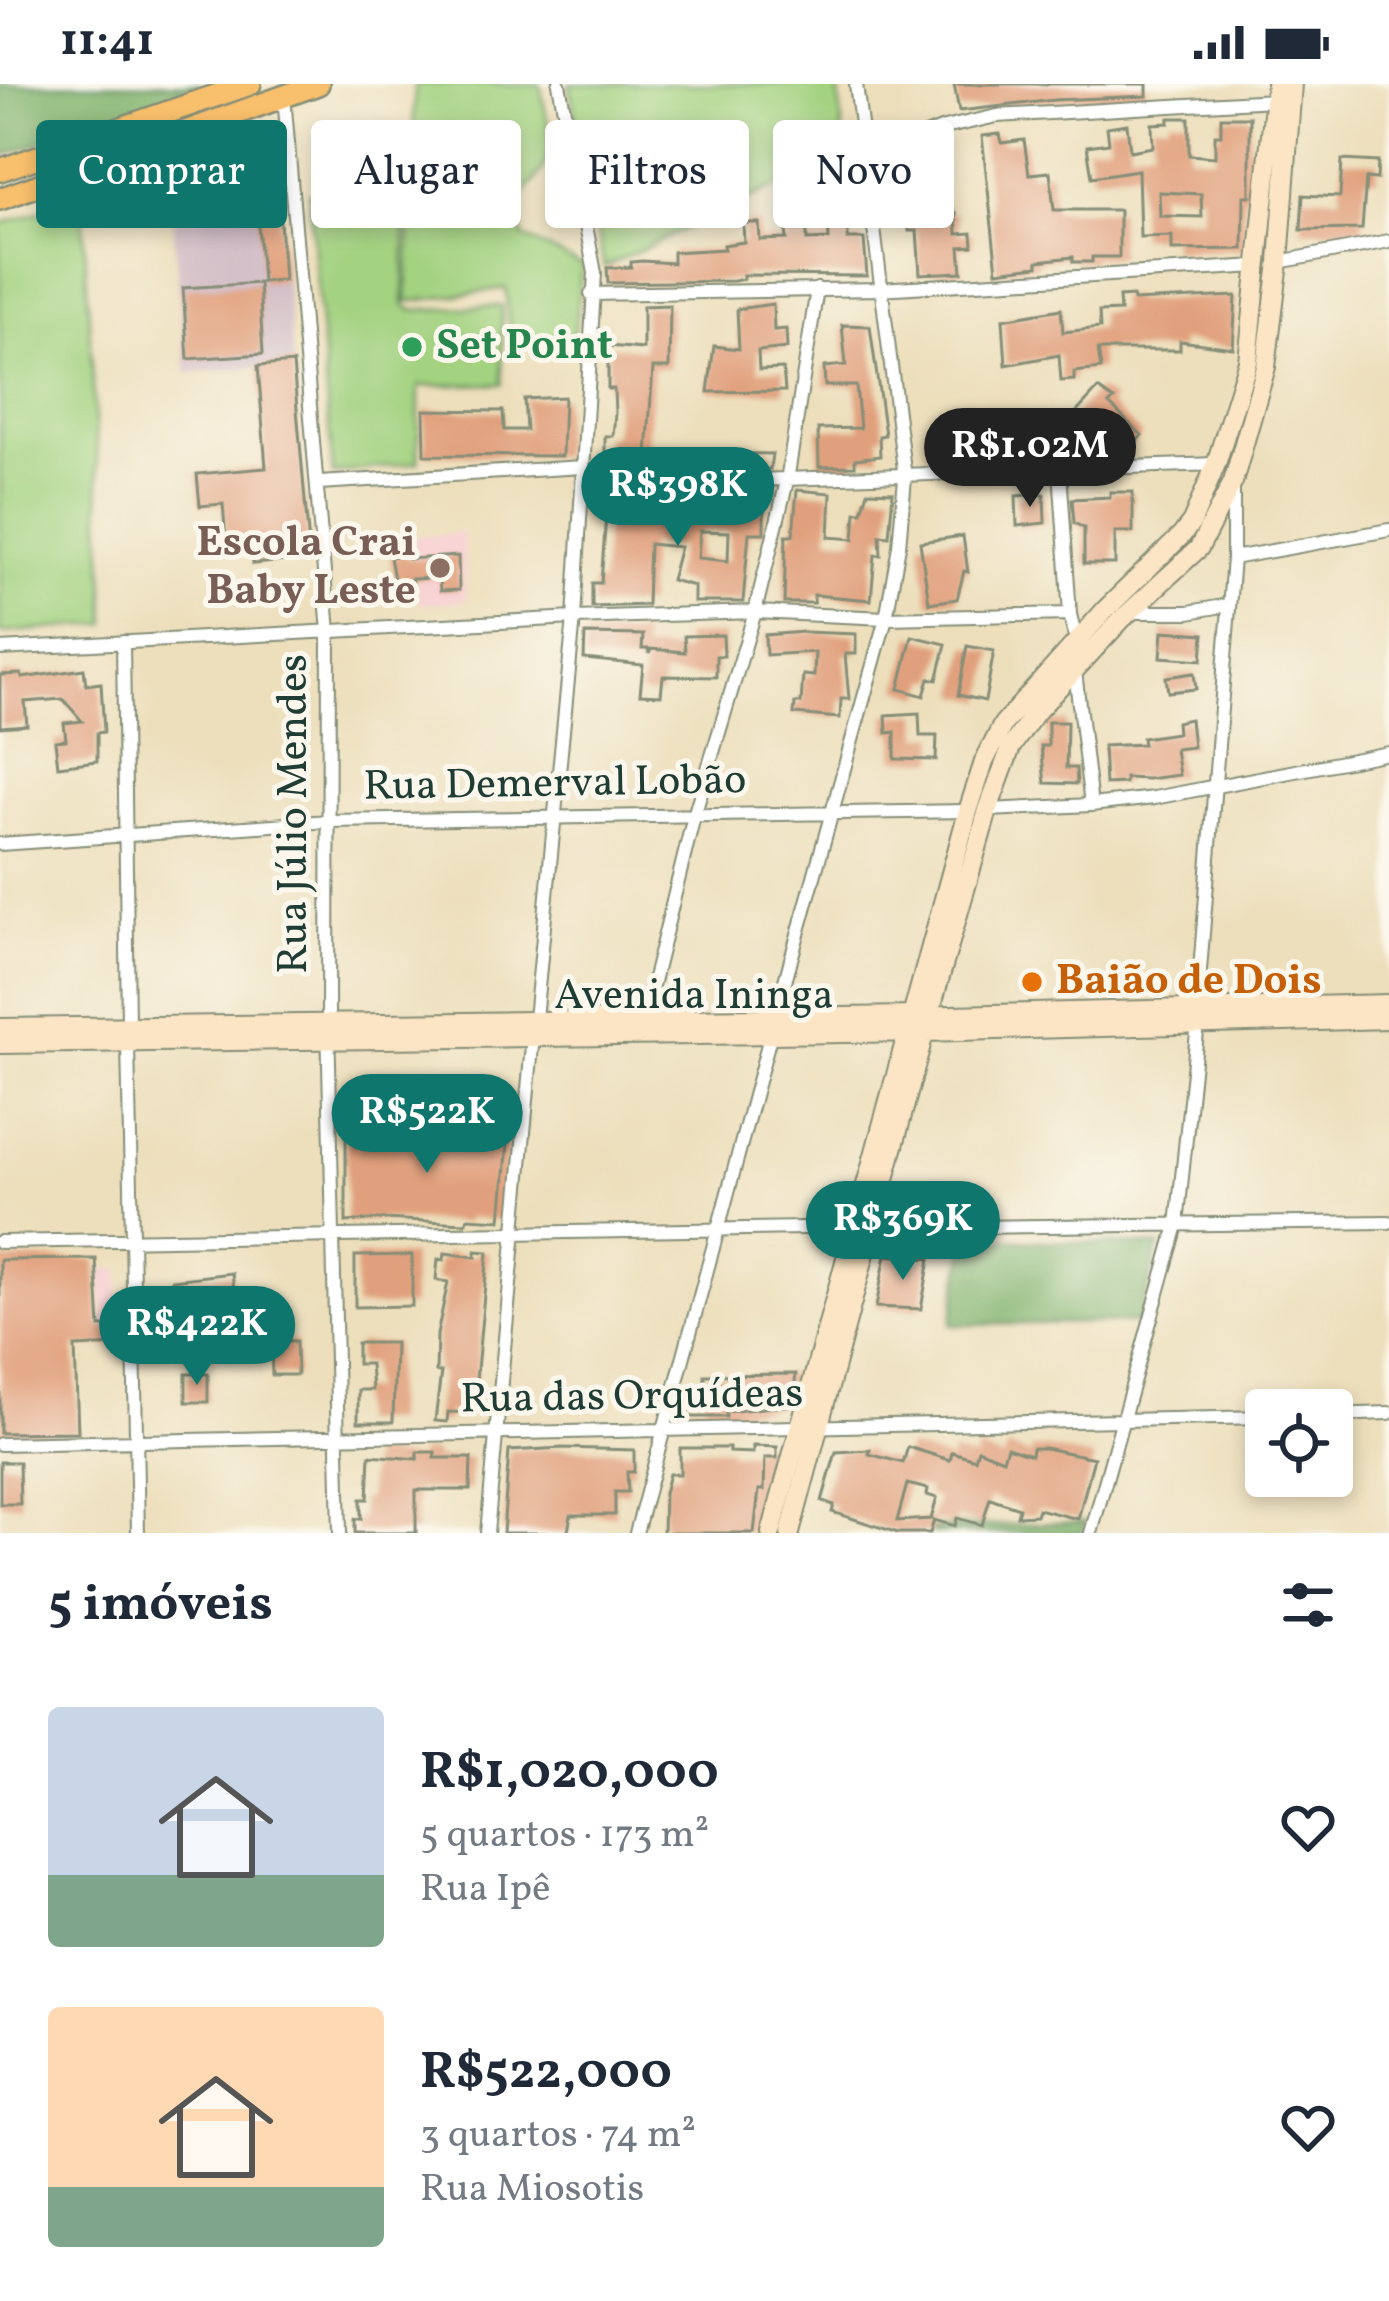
<!DOCTYPE html>
<html lang="pt">
<head>
<meta charset="utf-8">
<style>
	:root { --surface:#fff; --page:#f2f2f3; --text:#1f2937; --muted:#747a83; --accent:#0f766e }
	body { margin:0; font-family:Vollkorn,serif; background:var(--page); color:var(--text); height:100vh; display:flex; flex-direction:column; font-size:45px; white-space:nowrap }
	* { box-sizing:border-box; margin:0 }
	p { font-size:39px; color:var(--muted) }
	.icon { flex:none; width:66px; height:66px; fill:none; stroke:currentColor; stroke-width:2; stroke-linecap:round; stroke-linejoin:round }
	.map { position:relative; height:1449px; overflow:hidden }
	.drawer { display:flex; flex-direction:column; background:var(--surface); flex:1 }
	.drawer>* { flex:none }
	.guide { position:absolute; left:36px; top:36px; width:1317px; height:108px; display:flex; gap:24px }
	.tools { position:absolute; left:1245px; top:1305px; display:grid; gap:24px }
	.tools a { display:grid; place-items:center; width:108px; height:108px; border-radius:12px; background:var(--surface); box-shadow:0 6px 18px #0003; font-size:60px }
	.price { position:absolute; translate:-50% -102px; padding:0 27px; border-radius:42px; background:var(--accent); color:#fff; font-size:39px; line-height:78px; filter:drop-shadow(0 3px 6px #0008) }
	.price::after { content:''; position:absolute; left:50%; top:72px; width:36px; height:27px; margin-left:-18px; background:inherit; clip-path:polygon(0 0,100% 0,50% 100%) }
	.price.current { background:#222; color:#fff }
	ul { padding:0; list-style:none }
	li { display:flex; align-items:center; gap:36px; height:300px; padding:0 48px }
	li span { display:grid; place-items:center; flex:none; width:336px; height:240px; border-radius:12px; color:#555 }
	li>.icon { margin-inline-start:auto }
	span .icon { width:144px; height:144px; fill:#fffc; stroke-width:1 }
	li b { font-size:51px }
	h2 { display:flex; justify-content:space-between; align-items:center; height:144px; padding:0 48px; font-size:51px }
	.tag { padding:0 42px; border-radius:12px; background:var(--surface); box-shadow:0 6px 18px #0003; font-size:42px; line-height:108px }
	.tag.current { background:var(--accent); color:#fff }
	.status { display:flex; justify-content:space-between; align-items:center; height:84px; padding:0 60px; background:var(--surface); direction:ltr }
	.status svg { height:33px; fill:currentColor }
	.map>svg:first-child { display:block }
	.built { fill:#f7cfd2 }
	.industrial { fill:#d2bdc6 }
	.green { fill:#a3d280; stroke:#61885a; stroke-width:3 }
	.forest { fill:#82b46e; stroke:#507851; stroke-width:3 }
	.building { fill:#e1a07d; fill-rule:evenodd }
	.lines { fill:none; stroke-linecap:round; stroke-linejoin:round }
	.street-casing { stroke:#868e78; stroke-width:16 }
	.secondary-casing { stroke:#868e78; stroke-width:22 }
	.primary-casing { stroke:#868e78; stroke-width:26 }
	.street { stroke:#fff; stroke-width:12 }
	.secondary { stroke:#fce5c4; stroke-width:18 }
	.primary { stroke:#f8bf6c; stroke-width:21 }
	.leisure-dot { fill:#2e9e5b; stroke:#fbf7ec; stroke-width:4.5 }
	.education-dot { fill:#8d6e63; stroke:#fbf7ec; stroke-width:4.5 }
	.food-dot { fill:#e8710a; stroke:#fbf7ec; stroke-width:4.5 }
	.labels { text-anchor:middle; dominant-baseline:central; stroke-width:10; stroke-linejoin:round; paint-order:stroke }
	.leisure-label { font-size:42px; font-weight:bold; fill:#27864d; stroke:#fbf7ec; text-anchor:start }
	.education-label { font-size:42px; font-weight:bold; fill:#785e54; stroke:#fbf7ec; text-anchor:end }
	.street-label { font-size:42px; fill:#1f3d34; stroke:#fbf7ec }
	.food-label { font-size:42px; font-weight:bold; fill:#c56008; stroke:#fbf7ec; text-anchor:start }
</style>
</head>
<body>
<div class="status"><b>11:41</b><svg viewBox="0 0 49 12"><path d="M0 12V9h3v3zM5 12V6h3v6zM10 12V3h3v9zM15 12V0h3v12zM26 1h20v11H26zM47 4h2v5h-2z"/></svg></div>
<div class="map">
<svg width="1389" height="1449" viewBox="0 0 1389 1449">
	<rect width="100%" height="100%" fill="#fbf7ec"/>
	<filter id="ink" filterUnits="userSpaceOnUse"><feTurbulence type="fractalNoise" baseFrequency=".00833" numOctaves="2"/><feDisplacementMap in="SourceGraphic" scale="24" xChannelSelector="R" yChannelSelector="G"/><feConvolveMatrix kernelMatrix="1 2 1 2 8 2 1 2 1" color-interpolation-filters="sRGB"/></filter>
	<filter id="wash" filterUnits="userSpaceOnUse"><feTurbulence type="fractalNoise" baseFrequency=".004" numOctaves="4" result="noise"/><feDisplacementMap in="SourceGraphic" scale="48" xChannelSelector="R" yChannelSelector="G"/><feGaussianBlur stdDeviation="2.7" result="paint"/><feColorMatrix in="noise" values="0 0 0 0 0 0 0 0 0 0 0 0 0 0 0 0 0 1.4 0 .05"/><feComposite in="paint" operator="in"/></filter>
	<g filter="url(#wash)">
		<rect width="100%" height="100%" fill="#eddfbc"/>
		<path class="built" d="M463,449L466,516L420,521L411,453Z
			M101,1185H119L120,1242H103Z"/>
		<path class="industrial" d="M274,60L293,279L186,289L167,73Z"/>
		<path class="green" d="M415,0H540C550,56 563,70 520,113L522,152L582,182L574,255L510,258L506,204L407,218Z
			M569,0H838L845,70L604,183Z
			M406,99L404,220L411,226L502,222V300L419,302L418,378L333,390L309,109Z
			M82,115L107,540L0,549V140Z"/>
		<path class="forest" d="M0,0H201L0,73Z
			M967,1154L1159,1162L1139,1238L951,1241Z
			M1085,1438L1082,1449H932L934,1444Z"/>
		<g id="blocks">
			<path class="building" d="M954,0H1147V12L1054,16L959,27Z
				M1221,33H1250V112H1244L1243,165L1172,166V152L1140,153L1138,86L1092,93L1087,62L1109,59L1107,43L1127,40L1130,67L1153,63L1152,40L1169,39V34H1189V71L1215,73V51H1221ZM1159,108L1201,110L1202,133L1160,132Z
				M1000,50L1002,59L1024,56L1029,90L1050,88L1054,126H1119V173H1092V178H1073V173L1038,177V182L997,187L982,52Z
				M851,74L858,103L853,105L854,133H848V155H864L867,192L743,191V195L734,197L608,199L607,184L631,183V178L642,177L673,179V168L724,165L723,161L744,158L743,139H759L760,156L787,155L786,146H807V156L829,155L827,117L821,119L816,106L829,100L824,87Z
				M1342,76L1378,78L1377,95L1366,94L1362,145L1301,146L1303,111L1340,113Z
				M276,78L284,196L262,198L254,79Z
				M932,83L934,122L948,121V129H956L957,150L972,149L973,162L960,163L962,188L920,190L917,147H909L907,119L896,120L895,94L899,93V84Z
				M259,199L263,270L188,275L183,204Z
				M1133,212L1134,217L1236,212L1233,264L1180,257V266H1098L1101,285L1074,288V296L1061,297L1059,271L1006,281L1003,235L1061,225L1063,248L1100,244L1099,228L1120,227L1119,213Z
				M773,220L774,246L786,245L787,264L758,267L759,286L783,285L785,307L708,308L714,262L739,265L737,225Z
				M670,221L669,284H653L647,370H605V352H613L615,329L614,305H608V262L643,265V222Z
				M842,241L870,242L885,351L879,352L880,372L855,375V382L819,383L818,345L860,344L856,302H825L824,283L846,281Z
				M293,279L309,462L295,463L296,476L253,480L252,464L227,467L223,420L200,422L197,390L266,384L258,282Z
				M1098,305L1114,316L1109,320L1142,351L1122,373H1117L1073,332Z
				M564,313L562,372L425,371L424,326L503,327L504,346H526L524,315Z
				M711,369L772,370L770,385L709,387Z
				M797,406L831,409L829,453L854,455L856,428H862L868,407L893,408L889,452L880,451L881,471H875L871,516L814,511V519H784L786,451H793Z
				M1110,408H1133V448H1115V480H1084V444L1074,439L1072,415L1110,413Z
				M1044,410L1045,439L1017,442L1016,412Z
				M715,412L764,413V449H749L743,518H694V502L671,496L680,463L649,460L647,521L592,523V499H601L607,418L675,422L689,424L688,429L714,431ZM700,447L729,448L728,477L698,474Z
				M963,452L968,488L964,487L957,515L929,519L920,458Z
				M407,470L408,475L458,472L459,506L440,507L439,494L411,495L413,509L397,512L390,473Z
				M1163,547L1204,550L1202,576L1161,573Z
				M804,548L856,550V570H845L849,615H841L840,634L794,630L795,619H801L803,591L814,592L815,568L766,571L765,551Z
				M585,550L643,551L642,565H649V570L651,565L685,568L684,552L723,551L724,572H716V593L663,592L661,611L640,610L643,581L584,575Z
				M912,552L946,560L937,596L929,594L924,612L899,605Z
				M967,562L994,567L985,617L958,611Z
				M84,585L86,601L101,599L104,648L97,649V677L58,682L55,657L66,656L64,639L82,637L63,615L25,618L27,641L0,643V591L21,590L22,594Z
				M1194,589L1196,605L1168,608L1166,593Z
				M919,629L920,652H937L936,676L895,675V648L887,649L886,631Z
				M1190,635L1193,663L1175,665L1179,691L1148,695L1125,694V699L1105,700L1103,662L1143,660L1142,654L1177,649L1176,638Z
				M1048,638H1067L1066,684H1076L1077,700L1045,699L1041,662H1048Z
				M477,1036H510L501,1136L468,1134L466,1139L382,1135L346,1138V1049L428,1053V1056L477,1054Z
				M476,1167L488,1168L473,1329L448,1328L447,1338L435,1337L441,1288H436L437,1251L448,1198L436,1196L438,1175L444,1176L445,1169L476,1173Z
				M412,1171V1222L355,1223V1172Z
				M886,1171L930,1175L921,1225L876,1223Z
				M96,1175L100,1243L119,1242V1261L75,1263L78,1348L0,1349V1176Z
				M232,1189L237,1231L177,1238L172,1196Z
				M271,1257H296L297,1291H272Z
				M357,1259H395L393,1338H358V1306H372L370,1280H357Z
				M186,1290H208V1318H186Z
				M796,1290L792,1321L726,1328V1333H687L690,1320L705,1321V1291Z
				M753,1362L777,1363V1374H765L764,1406H759L754,1449H663L664,1409L669,1390H680V1364H729V1368L753,1369Z
				M908,1363L950,1376L952,1368L975,1375L978,1365L1003,1375L1007,1363L1031,1371L1032,1364H1045L1094,1374L1078,1435L1038,1425L1036,1431L1017,1432L1019,1424L990,1414L982,1441L957,1434L955,1442L934,1436L930,1449H898L832,1428L834,1421L822,1417L836,1368L870,1366L869,1370L903,1379ZM907,1400L928,1405L927,1411L937,1414L931,1435L897,1437Z
				M563,1364L634,1366V1388H627L628,1408H615V1431H571L568,1447L561,1449H503L509,1367Z
				M418,1368H435V1374H471L470,1406H416V1449H355V1435H361V1415H368L370,1371L418,1375Z
				M0,1378H19L20,1420H0Z"/>
		</g>
	</g>
	<g filter="url(#ink)">
		<use href="#blocks" fill-opacity="0" stroke="#868e78" stroke-width="3"/>
		<g class="lines">
			<defs>
				<path id="street" d="M284,12L329,548L328,937L340,1449
					M866,74L944,44L997,32L1274,16
					M1279,178L1389,157
					M591,210L879,205L1258,182
					M1060,387L1070,530L1076,557
					M319,399L583,383
					M582,402L1216,380
					M1233,474L1389,446
					M1131,528H1189L1228,521
					M123,558L128,940
					M0,565L574,534L755,528L886,534L1070,530
					M1075,587L1091,721
					M988,726L1091,721L1154,714L1389,669
					M0,760L329,737L968,727
					M1197,924L1233,474V405
					M775,933L886,534L899,462L905,394L856,0
					M535,935L574,534L595,189L559,0
					M642,943L694,732L755,528L787,397L817,205
					M128,958L138,1449
					M874,1144L1389,1138
					M0,1158L857,1143
					M1332,1331L1389,1329
					M0,1360L1266,1333
					M487,1449L533,951
					M636,1449L771,949
					M1091,1449L1177,1141L1198,939"/>
				<path id="secondary" d="M0,944L913,932L1389,920
					M0,960L925,948L1389,935
					M771,1449L968,727L984,678L1003,640L1105,526L1181,452L1192,438L1216,380L1248,277L1276,0
					M790,1449L929,931L988,726L1011,663L1035,629L1122,535L1199,464L1233,398L1266,283L1279,178L1292,0"/>
				<path id="primary" d="M0,86L250,0
					M0,115L318,0"/>
			</defs>
			<use href="#street" class="street-casing"/>
			<use href="#secondary" class="secondary-casing"/>
			<use href="#primary" class="primary-casing"/>
			<use href="#street" class="street"/>
			<use href="#secondary" class="secondary"/>
			<use href="#primary" class="primary"/>
		</g>
	</g>
	<circle class="leisure-dot" cx="412" cy="263" r="12"/>
	<circle class="education-dot" cx="440" cy="484" r="12"/>
	<circle class="food-dot" cx="1032" cy="898" r="12"/>
	<g class="labels">
		<g class="leisure-label">
			<text x="436" y="263">Set Point</text>
		</g>
		<g class="education-label">
			<text x="416" y="460">Escola Crai<tspan x="416" dy="48">Baby Leste</tspan></text>
		</g>
		<g class="street-label">
			<text transform="translate(555 701) rotate(-1)">Rua Demerval Lobão</text>
			<text transform="translate(295 730) rotate(-90)">Rua Júlio Mendes</text>
			<text x="694" y="913">Avenida Ininga</text>
			<text transform="translate(632 1314) rotate(-1)">Rua das Orquídeas</text>
		</g>
		<g class="food-label">
			<text x="1056" y="898">Baião de Dois</text>
		</g>
	</g>
</svg>
<div class="tools">
<a><svg class="icon" aria-label="locate" viewBox="0 0 24 24"><circle cx="12" cy="12" r="6"/><path d="M12 2v4M12 18v4M2 12h4M18 12h4"/></svg></a>
</div>
<b class="price current" style="left:1030px;top:426px">R$1.02M</b>
<b class="price" style="left:678px;top:465px">R$398K</b>
<b class="price" style="left:427px;top:1092px">R$522K</b>
<b class="price" style="left:903px;top:1199px">R$369K</b>
<b class="price" style="left:197px;top:1304px">R$422K</b>
<div class="guide">
<a class="tag current">Comprar</a>
<a class="tag">Alugar</a>
<a class="tag">Filtros</a>
<a class="tag">Novo</a>
</div>
</div>
<section class="drawer">
<h2>5 imóveis<svg class="icon" aria-label="filters" viewBox="0 0 24 24"><path d="M4 7h16M4 17h16"/><circle cx="9" cy="7" r="2"/><circle cx="15" cy="17" r="2"/></svg></h2>
<ul>
<li><span style="background:linear-gradient(#c9d6e8 70%,#7fa58c 0)"><svg class="icon" aria-label="home" viewBox="0 0 24 24"><path d="M3 11l9-7 9 7M6 9v11h12V9"/></svg></span><div><b>R$1,020,000</b><p>5 quartos · 173 m²</p><p>Rua Ipê</p></div><svg class="icon" aria-label="heart" viewBox="0 0 24 24"><path d="M12 20l-8-8c-3-5 5-10 8-4 3-6 11-1 8 4z"/></svg></li>
<li><span style="background:linear-gradient(#ffd9b3 75%,#7fa58c 0)"><svg class="icon" aria-label="home" viewBox="0 0 24 24"><path d="M3 11l9-7 9 7M6 9v11h12V9"/></svg></span><div><b>R$522,000</b><p>3 quartos · 74 m²</p><p>Rua Miosotis</p></div><svg class="icon" aria-label="heart" viewBox="0 0 24 24"><path d="M12 20l-8-8c-3-5 5-10 8-4 3-6 11-1 8 4z"/></svg></li>
</ul>
</section>
</body>
</html>
